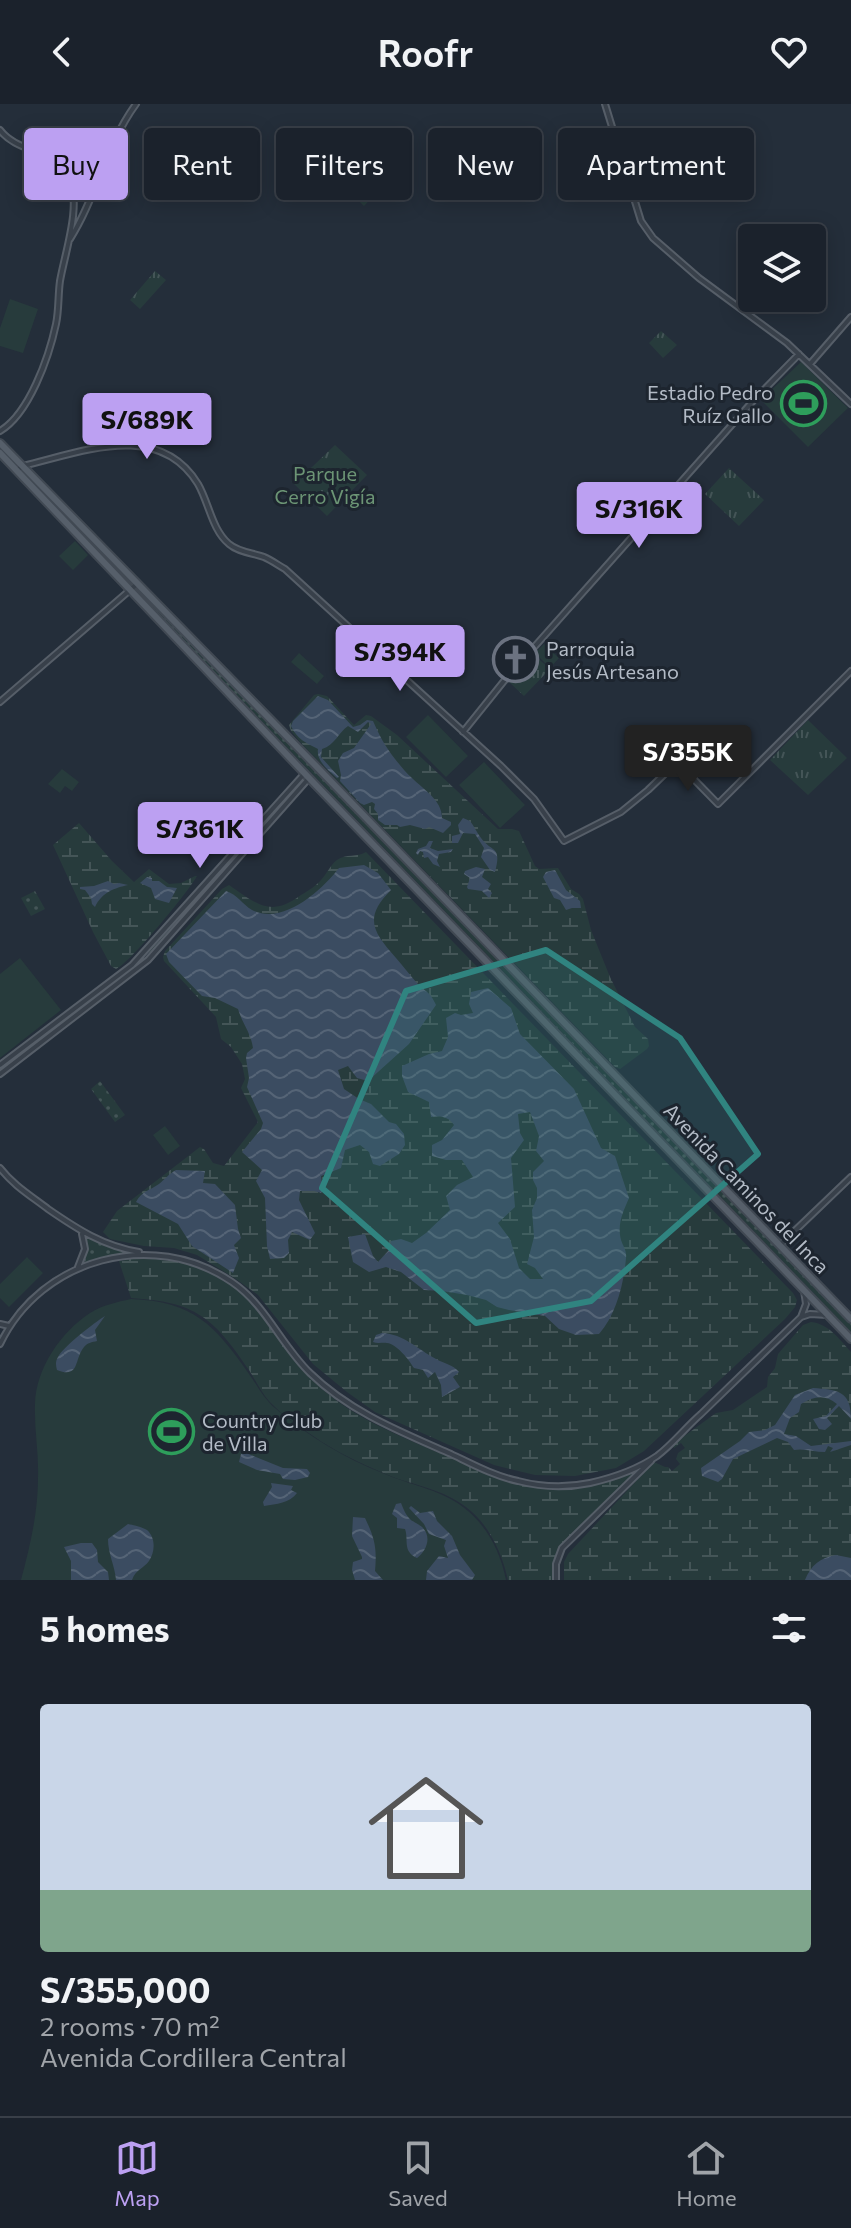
<!DOCTYPE html>
<html lang="en">
<head>
<meta charset="utf-8">
<style>
	:root { --surface:#1b222c; --page:#282f38; --text:#f1f3f6; --muted:#a0a4a9; --line:#393f48; --accent:#bca0f2 }
	body { margin:0; font-family:Commissioner,sans-serif; background:var(--page); color:var(--text); height:100vh; display:flex; flex-direction:column; font-size:30px; white-space:nowrap }
	* { box-sizing:border-box; margin:0 }
	p { font-size:26px; color:var(--muted) }
	.icon { flex:none; width:44px; height:44px; fill:none; stroke:currentColor; stroke-width:2; stroke-linecap:round; stroke-linejoin:round }
	.map { position:relative; height:1476px; overflow:hidden }
	.drawer { display:flex; flex-direction:column; background:var(--surface); flex:1 }
	.drawer>* { flex:none }
	.hud { position:absolute; left:24px; top:24px; width:804px; height:72px; display:flex; gap:16px }
	.tools { position:absolute; left:738px; top:120px; display:grid; gap:16px }
	.tools a { display:grid; place-items:center; width:88px; height:88px; border-radius:8px; background:var(--surface); box-shadow:0 4px 20px #0003,0 0 0 2px var(--line); font-size:40px }
	.price { position:absolute; translate:-50% -68px; padding:0 18px; border-radius:8px; background:var(--accent); color:#111; font-size:26px; line-height:52px; filter:drop-shadow(0 2px 4px #0008) }
	.price::after { content:''; position:absolute; left:50%; top:48px; width:24px; height:18px; margin-left:-12px; background:inherit; clip-path:polygon(0 0,100% 0,50% 100%) }
	.price.selected { background:#222; color:#fff }
	ul { padding:0; list-style:none }
	li { display:grid; align-content:center; gap:16px; height:424px; padding:0 40px }
	li+li { border-top:2px solid var(--line) }
	li span { display:grid; place-items:center; height:248px; border-radius:8px; color:#555 }
	li>.icon { margin-inline-start:auto }
	span .icon { width:144px; height:144px; fill:#fffc; stroke-width:1 }
	li b { font-size:34px }
	h2 { display:flex; justify-content:space-between; align-items:center; height:96px; padding:0 40px; font-size:34px }
	.tag { padding:0 28px; border-radius:8px; background:var(--surface); box-shadow:0 4px 20px #0003,0 0 0 2px var(--line); font-size:28px; line-height:72px }
	.tag.selected { background:var(--accent); color:#111 }
	header { display:flex; justify-content:space-between; align-items:center; height:104px; padding:0 40px; background:var(--surface); font-size:36px; font-weight:600 }
	.menu { display:flex; justify-content:space-around; align-items:center; height:112px; border-top:2px solid var(--line); background:var(--surface); font-size:22px; color:var(--muted) }
	.menu a { display:grid; justify-items:center; gap:4px }
	.menu .selected { color:var(--accent) }
	.map>svg:first-child { display:block }
	.grass { fill:url(#grass-dots) }
	.wetland { fill:url(#wetland-marsh) }
	.park { fill:url(#park-tufts) }
	.pitch { fill:#273b3c }
	.water { fill:url(#water-waves); fill-rule:evenodd }
	.lines { fill:none; stroke-linecap:round; stroke-linejoin:round }
	.tertiary-casing { stroke:#565e68; stroke-width:8 }
	.primary-casing { stroke:#414953; stroke-width:10 }
	.tertiary { stroke:#38404a; stroke-width:4 }
	.primary { stroke:#565f6a; stroke-width:6 }
	.marked { fill:#308480; fill-opacity:0.2; stroke:#308480; stroke-width:6; stroke-linejoin:round }
	.labels { text-anchor:middle; dominant-baseline:central; stroke-width:6; stroke-linejoin:round; paint-order:stroke }
	.poi-label { font-size:20px; fill:#b3bbc6; stroke:#1d252f; text-anchor:start }
	.park-label { font-size:20px; fill:#6c9575; stroke:#1d252f }
	.street-label { font-size:20px; fill:#b3bbc6; stroke:#1d252f }
</style>
</head>
<body>
<header><svg class="icon" aria-label="back" viewBox="0 0 24 24"><path d="M15 5l-7 7 7 7"/></svg>Roofr<svg class="icon" aria-label="heart" viewBox="0 0 24 24"><path d="M12 20l-8-8c-3-5 5-10 8-4 3-6 11-1 8 4z"/></svg></header>
<div class="map">
<svg width="851" height="1476" viewBox="0 0 851 1476">
	<defs>
		<pattern id="grass-dots" width="8" height="8" patternUnits="userSpaceOnUse" patternTransform="scale(2)"><rect width="8" height="8" fill="#273b3c"/><path d="M2 2h.1M6 6h.1" fill="none" stroke="#445557" stroke-width="1.8" stroke-linecap="round"/></pattern>
		<pattern id="wetland-marsh" width="20" height="14" patternUnits="userSpaceOnUse" patternTransform="scale(2)"><rect width="20" height="14" fill="#273b3c"/><path d="M1 5h8M5 5V1M11 12h8M15 12V8" fill="none" stroke="#445557"/></pattern>
		<pattern id="park-tufts" width="24" height="20" patternUnits="userSpaceOnUse" patternTransform="scale(2)"><rect width="24" height="20" fill="#273b3c"/><path d="M3 7l-1-3M5 7V3M7 7l1-3M15 17l-1-3M17 17v-4M19 17l1-3" fill="none" stroke="#445557"/></pattern>
		<pattern id="water-waves" width="16" height="10" patternUnits="userSpaceOnUse" patternTransform="scale(2)"><rect width="16" height="10" fill="#3b4c61"/><path d="M0 5q4-4 8 0t8 0" fill="none" stroke="#556476"/></pattern>
	</defs>
	<rect width="100%" height="100%" fill="#242e3a"/>
	<path class="grass" d="M141,487L851,1218V1228L138,489Z
		M229,759L230,760L151,849L148,847Z
		M35,787L45,805L31,812L21,794Z
		M100,977L125,1011L115,1018L91,985Z
		M86,1133L111,1144L130,1148L103,1153L84,1159L87,1144Z"/>
	<path class="wetland" d="M318,590L327,592L354,621L366,611L371,612L397,631L498,725H512L519,727L535,762L539,765L558,764L571,785L579,790L583,795L591,826L610,873L635,923L648,935L649,942L647,945L620,965L615,963L300,638L291,627L289,621L314,591Z
		M79,719L112,757L134,778L149,765L169,780L181,779L195,772H197C189,787 130,859 116,865L111,862L93,828L53,741Z
		M366,748L793,1189L797,1196L795,1203L785,1215L644,1347L616,1364L575,1372L535,1371L494,1361L375,1308L347,1288L313,1260L258,1191L236,1175L197,1151L174,1144L144,1142L110,1135L103,1128L117,1107L200,1043L204,1045L213,1059L224,1062L258,1018L241,984L245,975L242,960L231,943L221,935L216,913L164,857L163,853L165,847L222,785L229,781C257,800 270,814 301,791C308,787 316,782 321,776C327,770 330,761 337,756C346,749 357,754 366,748Z
		M143,1153C186,1155 228,1169 256,1203C278,1229 295,1259 320,1283C355,1315 400,1332 442,1350C477,1365 513,1383 552,1385C581,1386 608,1376 634,1366L636,1371L559,1445L553,1461L554,1476H508C502,1449 489,1420 466,1403C444,1386 418,1382 393,1373C369,1363 344,1352 322,1338C306,1327 287,1315 273,1301C263,1292 256,1277 249,1266C213,1213 196,1198 131,1194L119,1157Z
		M811,1218C829,1220 839,1235 851,1248V1476H564V1458L568,1450L654,1358L665,1363H668L672,1367L680,1360L676,1355L678,1349L685,1344L681,1339L674,1344L672,1341L716,1309L733,1306L767,1283L768,1273L775,1264L778,1250L803,1221Z"/>
	<path class="park" d="M364,25L402,61L364,102L327,65Z
		M155,167L166,176L140,205L130,196Z
		M661,227L677,241L663,254L649,239Z
		M335,341L367,371L327,412L291,377L312,363Z
		M729,364L764,396L739,422L705,390Z
		M533,550L550,565L524,592L508,577Z
		M808,616L847,654L808,691L770,656Z"/>
	<path class="pitch" d="M651,61L657,81L642,84L636,65Z
		M10,195L38,205L23,249L0,242V224Z
		M801,258L848,304L808,343L761,296Z
		M75,437L88,451L73,466L59,452Z
		M544,540L559,554L550,564L535,549Z
		M299,549L324,572L317,580L291,558Z
		M428,611L468,652L446,673L406,633Z
		M484,658L525,701L500,724L459,681Z
		M62,665L79,678L72,687L65,682L60,689L48,680Z
		M20,854L61,906L0,954V870Z
		M165,1022L180,1042L168,1051L153,1031Z
		M27,1153L43,1169L9,1203L0,1194V1180Z
		M131,1195C193,1197 215,1221 249,1270C257,1281 264,1295 275,1304C308,1332 344,1354 385,1370C413,1382 444,1386 468,1407C489,1425 501,1450 506,1476H21C30,1442 38,1409 38,1374C39,1349 34,1325 35,1300C36,1264 61,1228 90,1209C103,1201 117,1198 131,1195Z"/>
	<path class="water" d="M318,592L328,596L353,623L360,621L367,616L373,617C379,631 385,642 395,655C400,661 406,669 412,674C424,686 442,696 442,714L451,718V721L443,729L429,723L425,725L410,721L400,723L397,721H385L378,716V710L374,705L375,700L372,698L364,701L360,699L340,677L341,671L338,657L343,649L354,644L371,620L368,618L358,628L348,622C338,629 335,641 322,645L321,653L339,673L337,674C329,667 316,657 318,645C306,639 297,635 291,622L293,617Z
		M463,714L470,717C474,722 477,729 481,734C492,749 502,741 495,768L490,766L481,753L484,744L475,730L463,729L458,739H452V732L460,730L458,721Z
		M429,737H433L430,744L438,747L453,745L451,748L439,750L437,757L440,763L433,760L428,753L424,754L423,748L420,747L418,751L416,749L418,745L426,742Z
		M364,761L378,769L391,786C363,814 373,828 396,854C403,862 409,870 416,878C425,888 430,887 436,901L409,940L368,977L357,974L348,962L338,966L344,985L359,995L371,1000L389,1018L396,1020L404,1030L405,1041L399,1050L380,1062L373,1060L369,1048L360,1041L345,1046L341,1064L321,1072L323,1086L321,1089L314,1087H300L299,1096L315,1129L310,1136L292,1128L288,1136L289,1149L284,1154L270,1155L267,1142L265,1094L256,1077L262,1066L242,1048L261,1025L263,1019L247,983L249,974L246,954L247,949L253,944C251,929 242,919 238,905L215,894L202,892L169,858L166,850L226,787C238,791 242,800 252,806C283,822 322,786 339,764Z
		M476,763L485,765L482,773L491,780L488,785L492,789L489,794L482,787L468,785L467,783L470,774L464,770L465,767Z
		M555,766L566,786L580,797L581,804H572L566,806L560,796L554,794L543,773L546,768Z
		M147,773L152,774V777H159L167,783L177,784L169,799L155,795L151,784L140,779Z
		M108,777L114,780L119,779L128,781C115,784 102,788 95,803L92,800L91,794L85,786L80,785V783L94,782Z
		M488,884L511,904L520,930L574,985L601,1044L615,1052L629,1094C623,1108 617,1120 621,1136C623,1142 627,1147 626,1154C624,1179 616,1211 599,1230L576,1231L559,1225L545,1212L509,1206L497,1203L486,1196L467,1191L442,1187L424,1186L401,1168L386,1163L369,1168L353,1158L348,1133L365,1130L373,1152L378,1158L389,1146L391,1137L401,1135L412,1139L426,1129L450,1106L446,1092L457,1081L473,1073L462,1056H446L432,1052V1041L442,1036L454,1021C448,1012 440,1012 431,1013L429,998L408,988L402,972V962L429,950L442,947L448,933L446,914L455,909L461,911L473,909L469,900L471,888ZM530,1008L539,1032L536,1047L544,1057L533,1068V1076L537,1084V1094L532,1106L534,1133L527,1160L535,1164L543,1175H530L519,1164L510,1135L498,1119L515,1103L511,1054L524,1036L520,1029L518,1010Z
		M176,1066L205,1067L203,1079L215,1080L235,1101L238,1125L241,1134L234,1141L239,1154L233,1169L192,1142L178,1120L136,1098C142,1087 149,1087 159,1080C165,1075 169,1070 176,1066Z
		M105,1212L95,1226L97,1237C92,1238 87,1239 84,1243C74,1255 80,1275 57,1266C56,1262 55,1258 58,1253C64,1242 94,1219 105,1212Z
		M382,1229C404,1230 417,1245 436,1255C445,1260 452,1260 459,1268L453,1273L460,1283L442,1293L441,1281L435,1268L428,1274L423,1266L414,1264C409,1256 397,1240 387,1239C383,1238 378,1240 373,1238L376,1231Z
		M813,1284C837,1286 851,1286 851,1315L839,1302L827,1314L832,1320L825,1326L819,1325L813,1315L826,1312L837,1300C825,1290 814,1292 801,1300L799,1308L790,1314L784,1330L796,1332L811,1342L851,1337V1341L830,1348L833,1344L828,1342L825,1348C814,1348 804,1344 794,1346L788,1338L777,1334L733,1355L722,1375L718,1378L702,1372L701,1364L740,1337L749,1328L765,1326L775,1321L795,1291Z
		M246,1349L283,1364L307,1365L310,1369L308,1373L295,1376L283,1375L280,1370L257,1366L239,1358L241,1350Z
		M271,1379L293,1382L291,1386L297,1389C290,1399 276,1400 264,1402L263,1398L272,1383Z
		M401,1399C403,1404 406,1412 411,1416C412,1417 422,1422 423,1424C432,1434 426,1447 417,1454C402,1447 409,1436 405,1425L397,1424V1414L392,1410L396,1400Z
		M411,1402L420,1409L433,1407L437,1417L452,1432L460,1451L475,1471L472,1476H426L427,1467L439,1452L448,1454L444,1442L446,1436L429,1430L424,1420L409,1404Z
		M353,1413L365,1414C375,1435 377,1444 375,1467L383,1476H355L352,1466L353,1458L362,1455V1453L352,1432Z
		M128,1420C133,1421 142,1423 147,1426C156,1434 155,1448 149,1457C143,1465 136,1465 132,1476H116C115,1462 108,1450 108,1435Z
		M81,1439H92L97,1446L98,1458L108,1468L109,1476H71V1457L64,1443Z
		M836,1451L851,1454V1476H805C811,1461 820,1454 836,1451Z"/>
	<g class="lines">
		<defs>
			<path id="tertiary" d="M605,0L641,117L653,134L699,174L787,239L851,300
				M0,26C18,50 56,44 69,74C82,101 65,148 60,177C58,191 59,206 56,220C49,253 29,310 0,327
				M70,135C97,92 106,41 136,0
				M810,260L851,213
				M17,367L22,362C80,349 158,315 198,380C209,399 212,426 229,440C238,448 253,449 264,453C271,456 278,461 285,465L501,662L534,695L564,737L621,708L648,686L677,658L718,700L851,567
				M0,598L137,480
				M463,628L504,577L753,297L799,250
				M0,961L132,861L305,669
				M0,970L148,856L309,674
				M0,1064C13,1081 31,1092 48,1105C77,1125 103,1142 139,1148
				M780,1141L851,1073
				M78,1163L85,1145L82,1130
				M801,1213L806,1200L804,1187
				M0,1220L9,1222
				M0,1240C41,1154 153,1124 232,1178C266,1201 281,1241 310,1269C350,1308 401,1328 451,1350C472,1360 494,1372 518,1377C541,1383 566,1384 590,1379C612,1374 638,1365 657,1352C673,1340 686,1323 701,1310C734,1278 767,1246 801,1213L810,1210L827,1211
				M556,1476V1460L562,1444L651,1357"/>
			<path id="primary" d="M0,339L313,659L851,1215
				M0,349L309,674L851,1235"/>
		</defs>
		<use href="#tertiary" class="tertiary-casing"/>
		<use href="#primary" class="primary-casing"/>
		<use href="#tertiary" class="tertiary"/>
		<use href="#primary" class="primary"/>
	</g>
	<path class="marked" d="M546,846L680,934L758,1050L591,1197L476,1219L322,1084L406,887Z"/>
	<defs>
		<symbol id="stadium-ring" viewBox="-11 -11 22 22"><circle r="9.5" fill="#1d252f" stroke="#2e9e5b" stroke-width="1.5"/><path d="M0-5a6.5 5 0 1 0 0 10a6.5 5 0 1 0 0-10ZM-3.5-1.8h7v3.6h-7Z" fill="#2e9e5b"/></symbol>
		<symbol id="church-ring" viewBox="-11 -11 22 22"><circle r="9.5" fill="#1d252f" stroke="#6b7280" stroke-width="1.5"/><path d="M-1.2-6h2.4v3.5h3.3v2.4h-3.3V6h-2.4V-.1h-3.3v-2.4h3.3Z" fill="#6b7280"/></symbol>
	</defs>
	<g fill-rule="evenodd">
		<use href="#stadium-ring" x="778" y="274" width="51" height="51"/>
		<use href="#church-ring" x="490" y="530" width="51" height="51"/>
		<use href="#stadium-ring" x="146" y="1302" width="51" height="51"/>
	</g>
	<g class="labels">
		<g class="poi-label">
			<text x="773" y="288" text-anchor="end">Estadio Pedro<tspan x="773" dy="23">Ruíz Gallo</tspan></text>
			<text x="546" y="544">Parroquia<tspan x="546" dy="23">Jesús Artesano</tspan></text>
			<text x="202" y="1316">Country Club<tspan x="202" dy="23">de Villa</tspan></text>
		</g>
		<g class="park-label">
			<text x="325" y="369">Parque<tspan x="325" dy="23">Cerro Vigía</tspan></text>
		</g>
		<g class="street-label">
			<text transform="translate(747 1084) rotate(46)">Avenida Caminos del Inca</text>
		</g>
	</g>
</svg>
<div class="tools">
<a><svg class="icon" aria-label="layers" viewBox="0 0 24 24"><path d="M12 4l9 5-9 5-9-5zM3 14l9 5 9-5"/></svg></a>
</div>
<b class="price" style="left:147px;top:357px">S/689K</b>
<b class="price" style="left:639px;top:446px">S/316K</b>
<b class="price" style="left:400px;top:589px">S/394K</b>
<b class="price selected" style="left:688px;top:689px">S/355K</b>
<b class="price" style="left:200px;top:766px">S/361K</b>
<div class="hud">
<a class="tag selected">Buy</a>
<a class="tag">Rent</a>
<a class="tag">Filters</a>
<a class="tag">New</a>
<a class="tag">Apartment</a>
</div>
</div>
<section class="drawer">
<h2>5 homes<svg class="icon" aria-label="filters" viewBox="0 0 24 24"><path d="M4 7h16M4 17h16"/><circle cx="9" cy="7" r="2"/><circle cx="15" cy="17" r="2"/></svg></h2>
<ul>
<li><span style="background:linear-gradient(#c9d6e8 75%,#7fa58c 0)"><svg class="icon" aria-label="home" viewBox="0 0 24 24"><path d="M3 11l9-7 9 7M6 9v11h12V9"/></svg></span><div><b>S/355,000</b><p>2 rooms · 70 m²</p><p>Avenida Cordillera Central</p></div></li>
</ul>
</section>
<nav class="menu">
<a class="selected"><svg class="icon" aria-label="map" viewBox="0 0 24 24"><path d="M3 6l6-2 6 2 6-2v14l-6 2-6-2-6 2zM9 4v14M15 6v14"/></svg>Map</a>
<a><svg class="icon" aria-label="saved" viewBox="0 0 24 24"><path d="M7 4h10v16l-5-4-5 4z"/></svg>Saved</a>
<a><svg class="icon" aria-label="home" viewBox="0 0 24 24"><path d="M3 11l9-7 9 7M6 9v11h12V9"/></svg>Home</a>
</nav>
</body>
</html>
